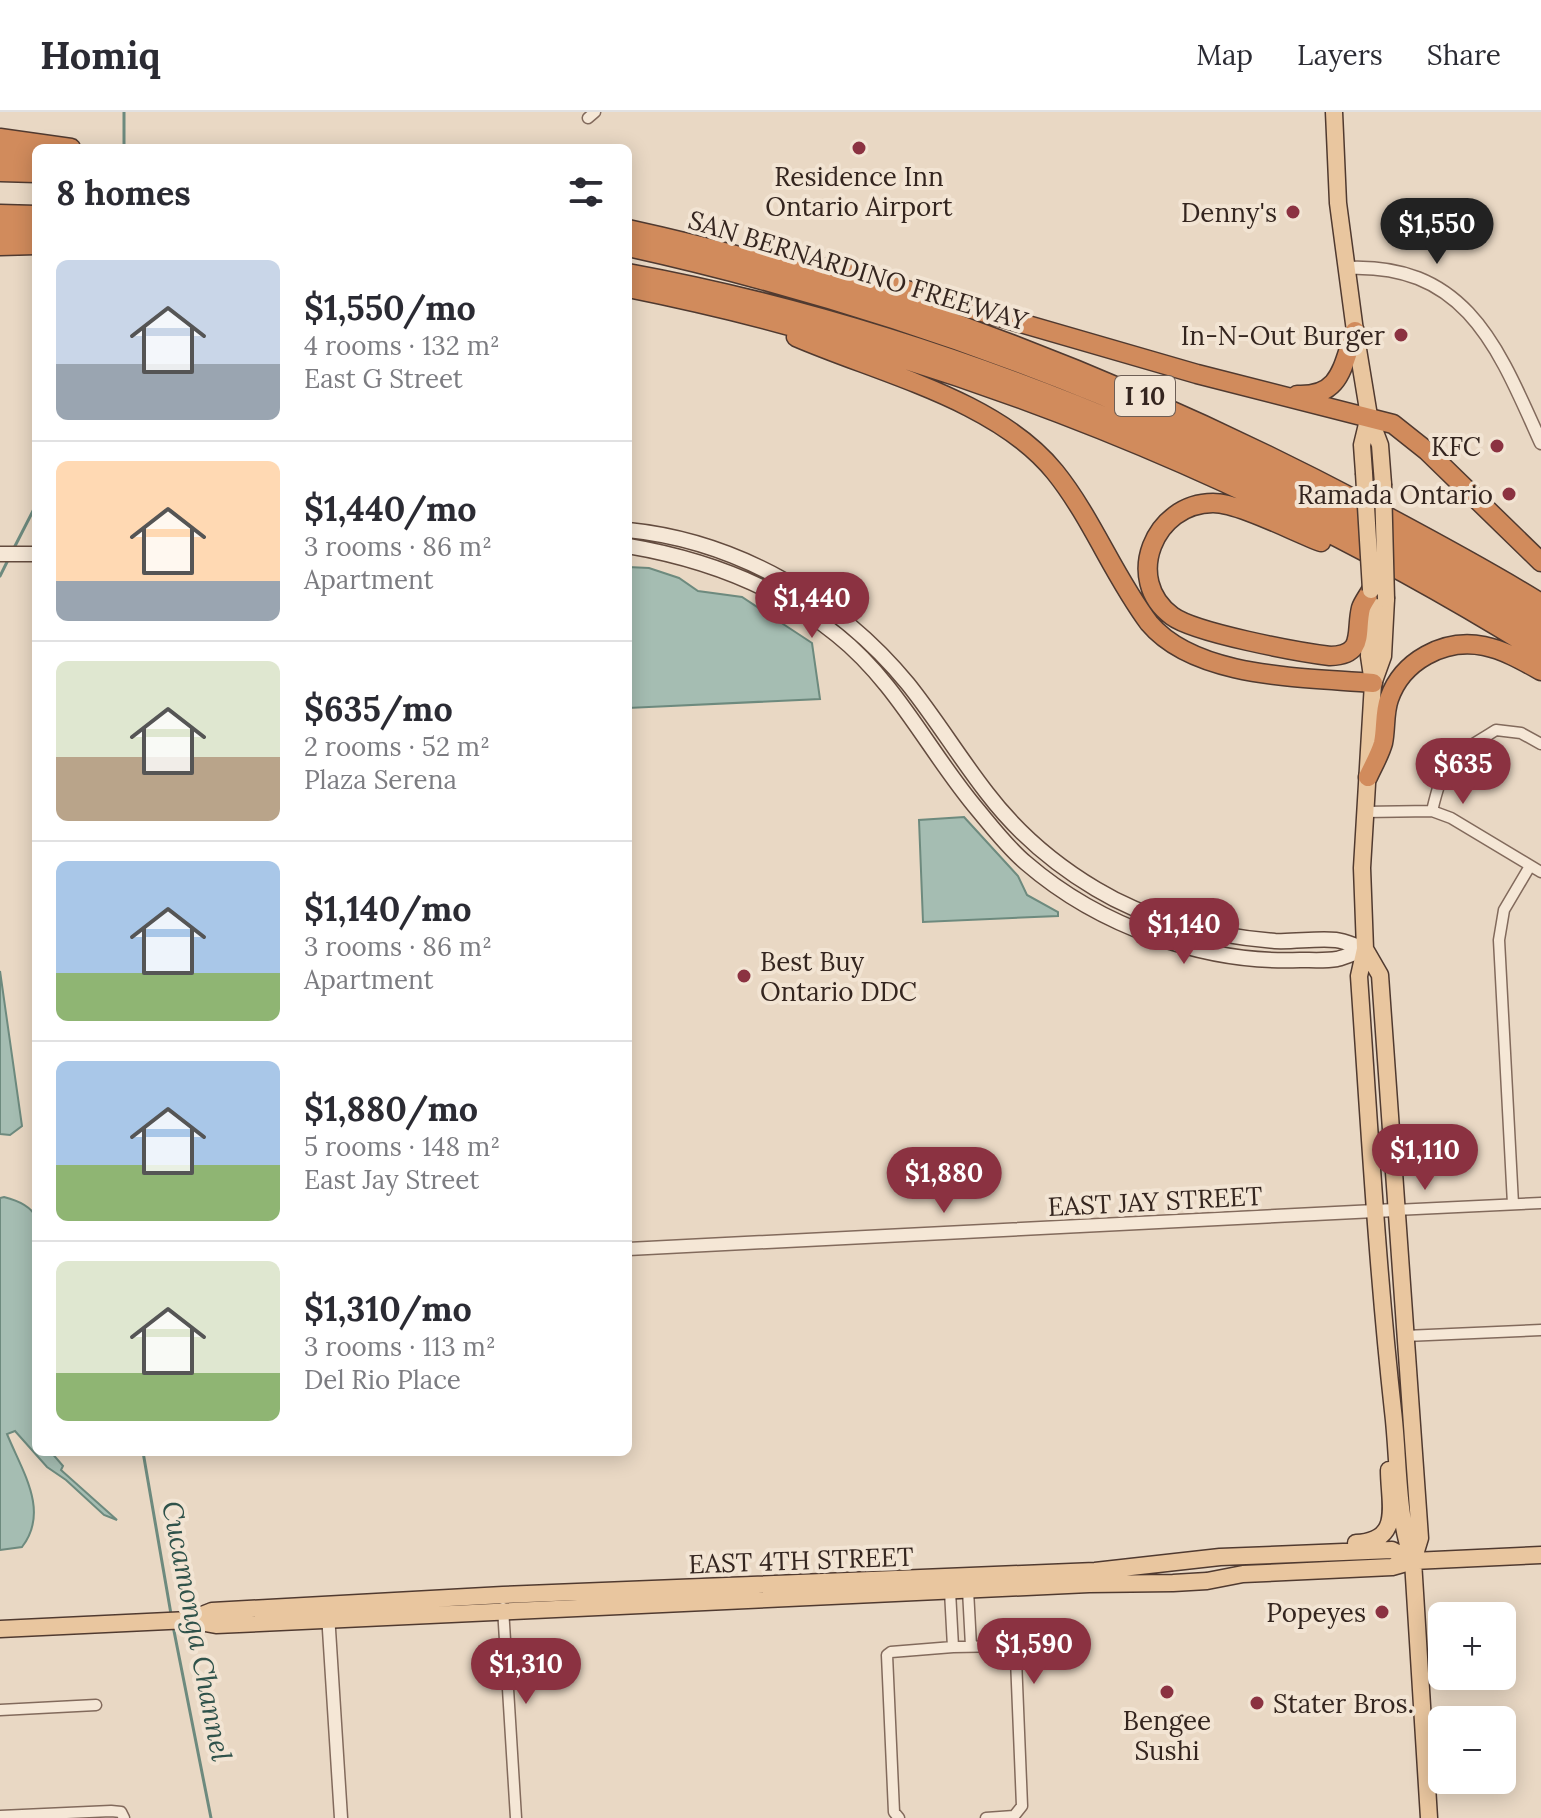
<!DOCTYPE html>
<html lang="en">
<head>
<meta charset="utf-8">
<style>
	:root { --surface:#fff; --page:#f2f2f3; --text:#2b2b33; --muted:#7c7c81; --line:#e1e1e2; --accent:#8b3241 }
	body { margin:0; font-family:Lora,serif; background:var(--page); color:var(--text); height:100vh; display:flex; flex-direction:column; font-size:30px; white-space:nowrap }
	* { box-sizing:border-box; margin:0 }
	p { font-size:26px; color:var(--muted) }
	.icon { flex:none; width:44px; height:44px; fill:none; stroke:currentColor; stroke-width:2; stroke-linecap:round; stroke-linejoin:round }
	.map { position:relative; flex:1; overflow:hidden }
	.panel { position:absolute; left:32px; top:32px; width:600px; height:1312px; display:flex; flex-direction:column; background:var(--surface); border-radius:12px; box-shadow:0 4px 20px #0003 }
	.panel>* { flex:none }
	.fabs { position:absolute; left:1428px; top:1490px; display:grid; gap:16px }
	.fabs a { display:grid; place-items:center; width:88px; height:88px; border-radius:12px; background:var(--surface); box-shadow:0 4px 20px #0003; font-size:40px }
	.price { position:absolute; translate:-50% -68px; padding:0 18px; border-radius:28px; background:var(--accent); color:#fff; font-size:26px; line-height:52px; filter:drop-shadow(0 2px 4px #0008) }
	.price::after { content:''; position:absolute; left:50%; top:48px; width:24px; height:18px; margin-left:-12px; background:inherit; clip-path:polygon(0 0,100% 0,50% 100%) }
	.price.active { background:#222; color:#fff }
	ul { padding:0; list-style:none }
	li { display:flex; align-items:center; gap:24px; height:200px; padding:0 24px }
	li+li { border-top:2px solid var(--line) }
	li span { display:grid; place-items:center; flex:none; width:224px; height:160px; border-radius:12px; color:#555 }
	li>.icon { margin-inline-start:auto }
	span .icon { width:96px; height:96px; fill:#fffc; stroke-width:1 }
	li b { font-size:34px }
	h2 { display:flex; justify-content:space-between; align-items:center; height:96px; padding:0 24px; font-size:34px }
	header { display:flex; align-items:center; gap:48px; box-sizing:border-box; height:112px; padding:0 40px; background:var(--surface); border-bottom:2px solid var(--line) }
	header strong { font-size:38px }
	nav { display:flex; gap:44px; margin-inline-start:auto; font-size:28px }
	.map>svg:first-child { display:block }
	.water { fill:#a5bdb2; stroke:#6d8a7e; stroke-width:2 }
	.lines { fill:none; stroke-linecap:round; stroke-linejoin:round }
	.stream { stroke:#6d8a7e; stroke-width:3 }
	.minor-casing { stroke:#826a5c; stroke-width:13 }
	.tertiary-casing { stroke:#826a5c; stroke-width:15 }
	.secondary-casing { stroke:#644c3f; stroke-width:17 }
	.primary-casing { stroke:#503a30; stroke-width:19 }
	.motorway-casing { stroke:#503a30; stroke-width:21 }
	.minor { stroke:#f5e7d6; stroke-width:10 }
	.tertiary { stroke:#f5e7d6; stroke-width:12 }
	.secondary { stroke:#f5e7d6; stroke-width:14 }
	.primary { stroke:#e9c69f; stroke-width:16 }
	.motorway { stroke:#d18b5c; stroke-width:18 }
	.primary-bridge-casing { stroke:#503a30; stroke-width:19; stroke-linecap:butt }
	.primary-bridge { stroke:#e9c69f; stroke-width:16 }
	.poi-dot { fill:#8b3241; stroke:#f2e4d3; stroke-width:3 }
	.labels { text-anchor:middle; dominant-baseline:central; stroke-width:8; stroke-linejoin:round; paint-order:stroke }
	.shield { fill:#f2e4d3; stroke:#6d5e55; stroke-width:2 }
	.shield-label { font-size:24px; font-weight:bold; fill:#34251f }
	.poi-label { font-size:26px; fill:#34251f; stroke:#f2e4d3; text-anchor:end }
	.street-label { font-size:26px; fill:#34251f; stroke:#f2e4d3 }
	.water-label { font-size:28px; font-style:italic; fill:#2f524a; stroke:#f2e4d3 }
</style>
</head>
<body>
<header>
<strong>Homiq</strong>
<nav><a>Map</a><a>Layers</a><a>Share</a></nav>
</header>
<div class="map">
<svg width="1541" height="1706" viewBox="0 0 1541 1706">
	<rect width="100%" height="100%" fill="#e9d8c4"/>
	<path class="water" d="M628,455L649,456L679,466L698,479L742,485L812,531L820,587L628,596Z
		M964,705L1018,764L1027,783L1058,800V804L923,810L919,708Z
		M0,859L22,1014L10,1023L0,1022Z
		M4,1085C16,1088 30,1093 36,1105V1340H51L63,1354L61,1358L117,1408L104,1403L66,1368L47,1355L15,1319L7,1322C22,1359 50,1399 22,1435L0,1438V1086Z"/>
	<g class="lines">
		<path class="stream" d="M124,36V0
			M14,436L36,393
			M0,464L9,446
			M143,1340L171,1502
			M173,1514L211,1706"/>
		<defs>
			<path id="minor" d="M588,6L595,0
				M1432,699C1445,644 1450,647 1496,618L1521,621L1541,632
				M1364,700L1432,699L1451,706L1541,760
				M1513,1092L1499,828L1504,798L1530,754
				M1395,1098L1541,1091
				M1405,1224L1541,1218
				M968,1478L971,1534
				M950,1479L953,1535
				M503,1496L516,1706
				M0,1598L96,1593
				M0,1704L111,1699L121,1700L124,1706
				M899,1706L894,1700L887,1543L891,1540L953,1535L1007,1534L1014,1541L1016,1547L1022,1694L1014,1704L986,1706"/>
			<path id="tertiary" d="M1346,156C1467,150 1499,238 1541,331
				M628,1137L1395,1098
				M328,1502L341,1706"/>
			<path id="secondary" d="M628,418C737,429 839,488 908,572C936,607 959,645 987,681C1016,719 1054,752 1096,777C1149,809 1213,824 1275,829C1295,830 1316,826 1336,828C1345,829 1355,834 1365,837
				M628,434C705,447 776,473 837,523C897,571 929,640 977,697C992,715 1008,736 1026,751C1099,814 1204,852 1300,848C1312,848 1325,849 1337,847C1346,845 1356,840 1365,837
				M0,442H36"/>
			<path id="primary" d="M1334,0L1338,91L1355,219L1369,304L1380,333L1383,372
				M1364,361L1362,333L1369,304
				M1371,478L1369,544L1373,571L1362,756L1365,837L1359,864C1369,1009 1377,1154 1393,1299C1399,1349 1396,1401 1413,1449L1429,1706
				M1374,569L1383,544L1386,487
				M1365,837L1380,863L1420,1426L1413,1449
				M1356,1431C1403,1429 1389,1392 1389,1358
				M192,1507L212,1499L503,1483L1095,1459L1220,1445L1392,1438L1413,1449
				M0,1517L189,1508L216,1513L1089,1472L1173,1471L1207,1469L1243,1462L1392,1455L1413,1449L1541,1443"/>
			<path id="motorway" d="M0,26L71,36
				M0,43L36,44
				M0,60L36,61
				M0,102L36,103
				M628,117C884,173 1130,269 1362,391C1422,423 1483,455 1541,491
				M0,118L36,119
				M0,134L36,133
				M628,135C949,206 1262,334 1541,508
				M765,142L851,162L1197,262L1393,312L1427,339L1541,450
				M628,161C857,203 1077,284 1285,385C1373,427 1459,471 1541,523
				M628,176C951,241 1262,367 1541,541
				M796,225C879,261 997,288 1055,360C1092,406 1113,463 1149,511C1196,567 1304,565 1373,571
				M1297,283C1342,285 1342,253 1355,219
				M1321,430C1294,420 1239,391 1213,391C1154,391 1123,468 1172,504C1195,521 1298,540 1330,544C1366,543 1355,520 1361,496C1363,490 1368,484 1371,478
				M1368,665C1373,654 1380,642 1383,631C1386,617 1384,601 1389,587C1402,549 1444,526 1484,534C1504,538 1523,549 1541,559"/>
		</defs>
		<use href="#minor" class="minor-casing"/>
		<use href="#tertiary" class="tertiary-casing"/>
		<use href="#secondary" class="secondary-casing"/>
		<use href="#primary" class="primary-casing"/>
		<use href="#motorway" class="motorway-casing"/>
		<use href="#minor" class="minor"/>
		<use href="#tertiary" class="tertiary"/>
		<use href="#secondary" class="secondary"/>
		<use href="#primary" class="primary"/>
		<use href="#motorway" class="motorway"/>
		<defs>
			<path id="primary-bridge" d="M1364,361L1371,478
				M1383,372L1386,487"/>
		</defs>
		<use href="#primary-bridge" class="primary-bridge-casing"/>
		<use href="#primary-bridge" class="primary-bridge"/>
	</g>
	<g class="poi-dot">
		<circle cx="859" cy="36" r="8"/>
		<circle cx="1293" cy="100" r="8"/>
		<circle cx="1401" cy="223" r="8"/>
		<circle cx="1497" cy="334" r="8"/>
		<circle cx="1509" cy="382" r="8"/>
		<circle cx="744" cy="864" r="8"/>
		<circle cx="1382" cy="1500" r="8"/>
		<circle cx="1167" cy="1580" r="8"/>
		<circle cx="1257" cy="1591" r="8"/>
	</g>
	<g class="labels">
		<rect class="shield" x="1115" y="264" width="60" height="40" rx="6"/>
		<g class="shield-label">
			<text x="1145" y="284">I 10</text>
		</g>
		<g class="poi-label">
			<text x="859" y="64" text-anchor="middle">Residence Inn<tspan x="859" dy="30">Ontario Airport</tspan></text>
			<text x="1277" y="100">Denny's</text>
			<text x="1385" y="223">In-N-Out Burger</text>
			<text x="1481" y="334">KFC</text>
			<text x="1493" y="382">Ramada Ontario</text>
			<text x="760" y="849" text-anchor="start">Best Buy<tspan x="760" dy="30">Ontario DDC</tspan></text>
			<text x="1366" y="1500">Popeyes</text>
			<text x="1273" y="1591" text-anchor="start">Stater Bros.</text>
			<text x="1167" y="1608" text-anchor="middle">Bengee<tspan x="1167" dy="30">Sushi</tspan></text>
		</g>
		<g class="street-label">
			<text transform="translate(858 158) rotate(17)">SAN BERNARDINO FREEWAY</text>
			<text transform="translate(1155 1089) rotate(-3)">EAST JAY STREET</text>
			<text transform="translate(801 1448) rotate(-2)">EAST 4TH STREET</text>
		</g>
		<g class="water-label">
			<text transform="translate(197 1519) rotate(79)">Cucamonga Channel</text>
		</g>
	</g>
</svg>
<div class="fabs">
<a>+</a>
<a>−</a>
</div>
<b class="price active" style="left:1437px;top:154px">$1,550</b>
<b class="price" style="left:812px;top:528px">$1,440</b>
<b class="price" style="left:1463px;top:694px">$635</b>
<b class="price" style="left:1184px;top:854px">$1,140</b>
<b class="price" style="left:1425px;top:1080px">$1,110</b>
<b class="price" style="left:944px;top:1103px">$1,880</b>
<b class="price" style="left:1034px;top:1574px">$1,590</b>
<b class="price" style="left:526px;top:1594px">$1,310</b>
<section class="panel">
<h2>8 homes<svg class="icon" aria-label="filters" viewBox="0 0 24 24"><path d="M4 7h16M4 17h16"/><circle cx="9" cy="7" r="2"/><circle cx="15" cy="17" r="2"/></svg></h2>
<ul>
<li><span style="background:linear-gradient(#c9d6e8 65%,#9aa5b1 0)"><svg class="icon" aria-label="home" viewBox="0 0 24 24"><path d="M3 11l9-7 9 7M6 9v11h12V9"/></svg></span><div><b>$1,550/mo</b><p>4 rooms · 132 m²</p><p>East G Street</p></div></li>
<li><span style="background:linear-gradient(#ffd9b3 75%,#9aa5b1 0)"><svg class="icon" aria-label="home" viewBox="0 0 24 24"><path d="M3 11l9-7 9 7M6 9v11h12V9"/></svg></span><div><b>$1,440/mo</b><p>3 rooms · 86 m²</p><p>Apartment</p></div></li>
<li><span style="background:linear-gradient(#dfe7d0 60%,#b9a48a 0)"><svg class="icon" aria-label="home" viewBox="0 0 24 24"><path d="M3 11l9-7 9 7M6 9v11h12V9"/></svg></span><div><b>$635/mo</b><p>2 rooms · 52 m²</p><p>Plaza Serena</p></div></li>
<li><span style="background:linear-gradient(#a9c7e8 70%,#8fb573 0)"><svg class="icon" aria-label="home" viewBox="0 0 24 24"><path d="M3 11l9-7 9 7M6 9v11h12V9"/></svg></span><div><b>$1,140/mo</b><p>3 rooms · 86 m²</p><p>Apartment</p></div></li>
<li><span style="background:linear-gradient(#a9c7e8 65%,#8fb573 0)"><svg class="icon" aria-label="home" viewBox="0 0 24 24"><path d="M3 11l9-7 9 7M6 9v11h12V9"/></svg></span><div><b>$1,880/mo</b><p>5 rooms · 148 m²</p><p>East Jay Street</p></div></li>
<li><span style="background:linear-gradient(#dfe7d0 70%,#8fb573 0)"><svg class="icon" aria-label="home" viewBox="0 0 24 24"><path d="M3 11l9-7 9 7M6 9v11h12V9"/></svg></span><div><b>$1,310/mo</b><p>3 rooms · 113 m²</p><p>Del Rio Place</p></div></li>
</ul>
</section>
</div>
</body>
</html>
